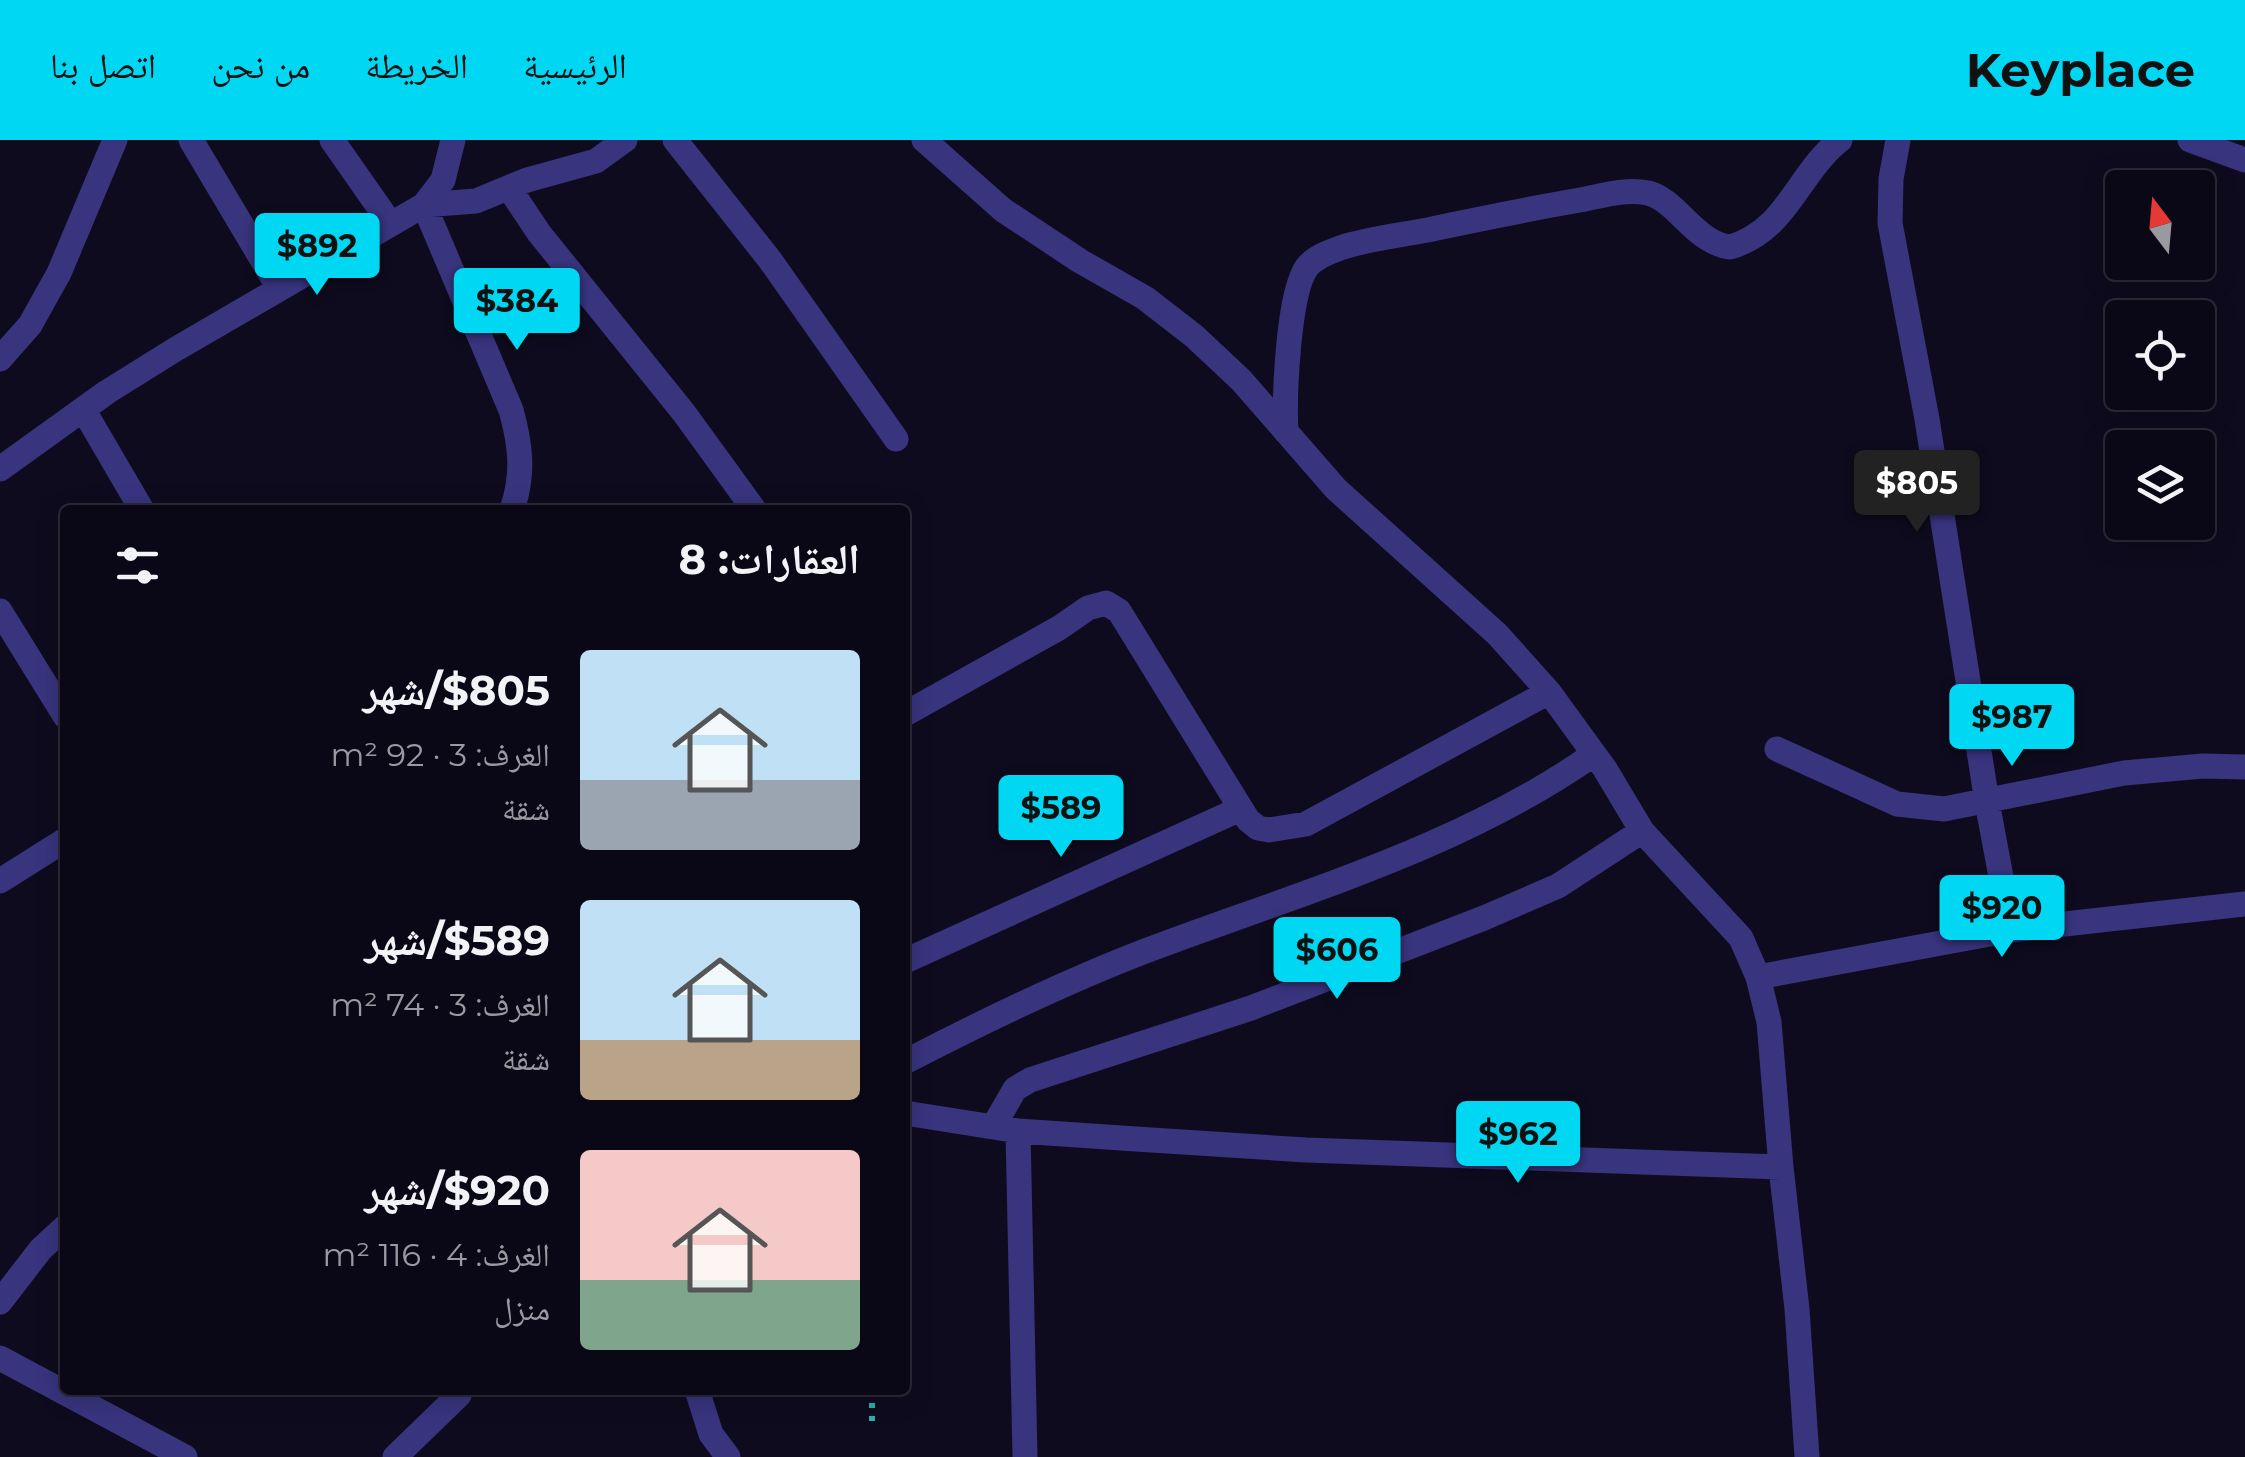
<!DOCTYPE html>
<html lang="ar">
<head>
<meta charset="utf-8">
<style>
	:root { --surface:#0a0816; --page:#13111f; --text:#f1f3f6; --muted:#999aa1; --line:#2a2935; --accent:#00d8f3 }
	body { margin:0; font-family:Montserrat,"Noto Naskh Arabic",sans-serif; background:var(--page); color:var(--text); direction:rtl; height:100vh; display:flex; flex-direction:column; font-size:38px; white-space:nowrap }
	* { box-sizing:border-box; margin:0 }
	p { font-size:32px; color:var(--muted) }
	.icon { flex:none; width:55px; height:55px; fill:none; stroke:currentColor; stroke-width:2; stroke-linecap:round; stroke-linejoin:round }
	.map { position:relative; flex:1; overflow:hidden; direction:ltr }
	.details { position:absolute; left:60px; top:365px; width:850px; height:890px; display:flex; flex-direction:column; background:var(--surface); border-radius:10px; box-shadow:0 5px 25px #0003,0 0 0 2px var(--line); direction:rtl }
	.details>* { flex:none }
	.needle { width:65px; rotate:344deg }
	.controls { position:absolute; left:2105px; top:30px; display:grid; gap:20px }
	.controls a { display:grid; place-items:center; width:110px; height:110px; border-radius:10px; background:var(--surface); box-shadow:0 5px 25px #0003,0 0 0 2px var(--line); font-size:50px }
	.price { position:absolute; translate:-50% -85px; padding:0 22px; border-radius:10px; background:var(--accent); color:#111; font-size:32px; line-height:65px; filter:drop-shadow(0 2px 5px #0008) }
	.price::after { content:''; position:absolute; left:50%; top:60px; width:30px; height:22px; margin-left:-15px; background:inherit; clip-path:polygon(0 0,100% 0,50% 100%) }
	.price.selected { background:#222; color:#fff }
	ul { padding:0; list-style:none }
	li { display:flex; align-items:center; gap:30px; height:250px; padding:0 50px }
	li span { display:grid; place-items:center; flex:none; width:280px; height:200px; border-radius:10px; color:#555 }
	li>.icon { margin-inline-start:auto }
	span .icon { width:120px; height:120px; fill:#fffc; stroke-width:1 }
	li b { font-size:42px }
	h2 { display:flex; justify-content:space-between; align-items:center; height:120px; padding:0 50px; font-size:42px }
	header { display:flex; align-items:center; gap:60px; box-sizing:border-box; height:140px; padding:0 50px; background:var(--accent); color:#111 }
	header strong { font-size:48px }
	nav { display:flex; gap:55px; margin-inline-start:auto; font-size:35px }
	.map>svg:first-child { display:block }
	.lines { fill:none; stroke-linecap:round; stroke-linejoin:round }
	.path { stroke:#29b1aa; stroke-width:6; stroke-dasharray:5 8; stroke-linecap:butt }
	.minor { stroke:#38347e; stroke-width:25 }
</style>
</head>
<body>
<header>
<strong>Keyplace</strong>
<nav><a>الرئيسية</a><a>الخريطة</a><a>من نحن</a><a>اتصل بنا</a></nav>
</header>
<div class="map">
<svg width="2245" height="1317" viewBox="0 0 2245 1317">
	<rect width="100%" height="100%" fill="#0e0b1e"/>
	<g class="lines">
		<path class="path" d="M872,1250V1282"/>
		<path class="minor" d="M191,0L279,148
			M332,0L390,83
			M453,0L443,40L424,65L511,270C521,306 524,334 512,370
			M675,0L770,120L896,299
			M924,0L1003,70L1080,121L1145,158L1194,196L1241,240L1336,349L1497,494L1549,552L1605,629L1642,691L1741,798L1758,837L1769,882L1781,1027
			M1898,0L1891,39L1890,83L1927,279L1987,662L2011,790
			M2190,0L2245,20
			M509,48L539,93L684,273L753,368
			M0,219L30,185L59,133L115,0
			M83,269L142,370
			M1286,292C1284,258 1288,153 1307,127C1315,117 1329,112 1340,108C1367,99 1395,96 1422,91C1475,80 1527,69 1580,60C1602,56 1625,48 1648,53C1677,60 1695,103 1730,107C1787,91 1797,34 1840,0
			M0,329L107,252L176,209L424,65L476,61L527,40L596,21L625,0
			M0,471L65,576
			M905,574L1059,488L1088,468L1106,463L1119,471L1248,680L1258,688L1269,690L1306,684L1549,552
			M1777,609L1897,664L1944,669L2124,633L2203,626L2245,627
			M0,741L65,700
			M905,821L1240,669
			M1758,837L2011,790L2245,764
			M905,922C984,881 1064,842 1148,810C1299,753 1461,708 1594,614
			M905,973L1018,991L1136,999L1306,1010L1781,1027L1797,1169L1807,1317
			M993,987L1015,949L1030,940L1251,868L1484,778L1558,746L1642,691
			M1018,991L1025,1317
			M0,1162L41,1109L65,1087
			M0,1218L185,1317
			M697,1250L711,1294L728,1317
			M395,1317L459,1255"/>
	</g>
</svg>
<div class="controls">
<a><svg class="needle" viewBox="-14 -14 28 28"><path d="M0-13l5 13h-10z" fill="#e53935"/><path d="M0 13l5-13h-10z" fill="#999aa1"/></svg></a>
<a><svg class="icon" aria-label="locate" viewBox="0 0 24 24"><circle cx="12" cy="12" r="6"/><path d="M12 2v4M12 18v4M2 12h4M18 12h4"/></svg></a>
<a><svg class="icon" aria-label="layers" viewBox="0 0 24 24"><path d="M12 4l9 5-9 5-9-5zM3 14l9 5 9-5"/></svg></a>
</div>
<b class="price" style="left:317px;top:158px">$892</b>
<b class="price" style="left:517px;top:213px">$384</b>
<b class="price selected" style="left:1917px;top:395px">$805</b>
<b class="price" style="left:2012px;top:629px">$987</b>
<b class="price" style="left:1061px;top:720px">$589</b>
<b class="price" style="left:2002px;top:820px">$920</b>
<b class="price" style="left:1337px;top:862px">$606</b>
<b class="price" style="left:1518px;top:1046px">$962</b>
<section class="details">
<h2>العقارات: 8<svg class="icon" aria-label="filters" viewBox="0 0 24 24"><path d="M4 7h16M4 17h16"/><circle cx="9" cy="7" r="2"/><circle cx="15" cy="17" r="2"/></svg></h2>
<ul>
<li><span style="background:linear-gradient(#bfe0f5 65%,#9aa5b1 0)"><svg class="icon" aria-label="home" viewBox="0 0 24 24"><path d="M3 11l9-7 9 7M6 9v11h12V9"/></svg></span><div><b>$805/شهر</b><p>الغرف: 3 · 92 m²</p><p>شقة</p></div></li>
<li><span style="background:linear-gradient(#bfe0f5 70%,#b9a48a 0)"><svg class="icon" aria-label="home" viewBox="0 0 24 24"><path d="M3 11l9-7 9 7M6 9v11h12V9"/></svg></span><div><b>$589/شهر</b><p>الغرف: 3 · 74 m²</p><p>شقة</p></div></li>
<li><span style="background:linear-gradient(#f6c9c9 65%,#7fa58c 0)"><svg class="icon" aria-label="home" viewBox="0 0 24 24"><path d="M3 11l9-7 9 7M6 9v11h12V9"/></svg></span><div><b>$920/شهر</b><p>الغرف: 4 · 116 m²</p><p>منزل</p></div></li>
</ul>
</section>
</div>
</body>
</html>
